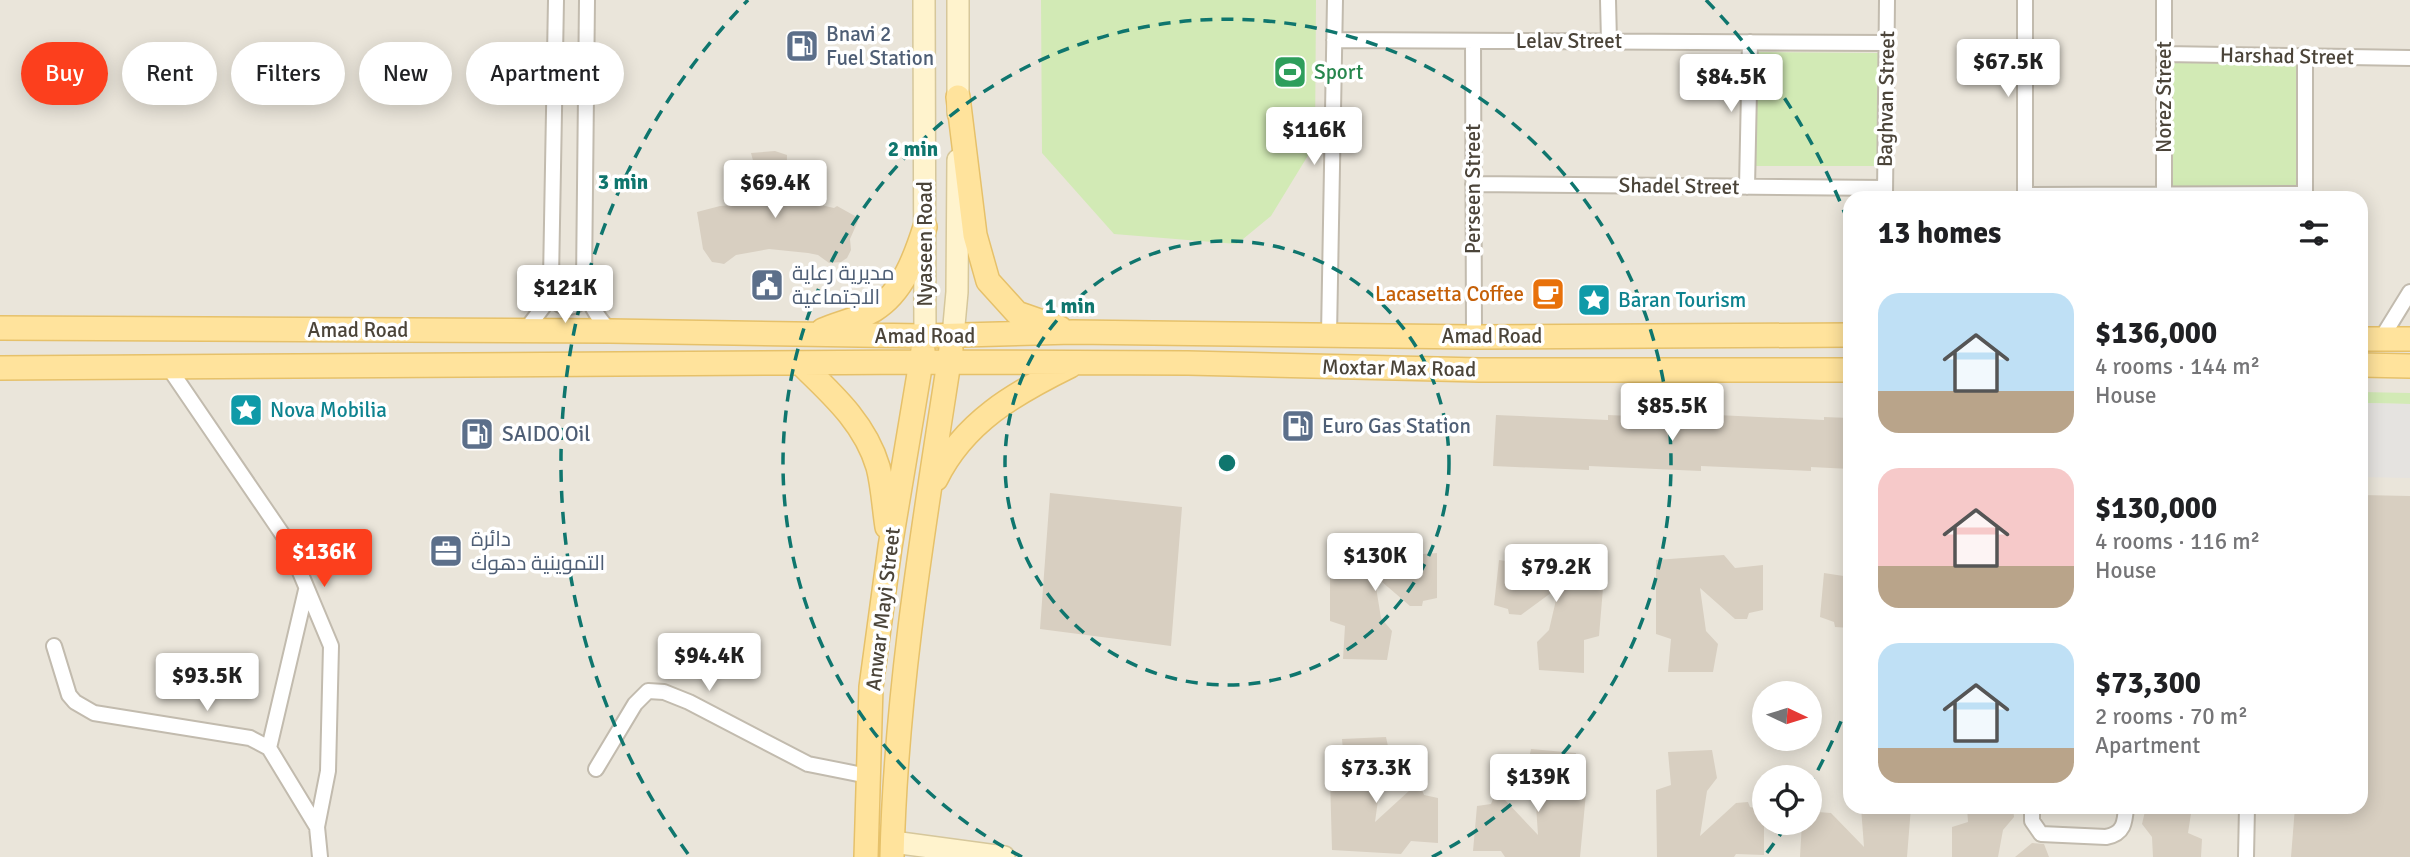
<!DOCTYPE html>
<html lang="en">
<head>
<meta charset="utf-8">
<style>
	:root { --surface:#fff; --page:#f6f6f6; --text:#202124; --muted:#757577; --accent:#fc3f1d }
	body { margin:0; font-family:Signika,Cairo,sans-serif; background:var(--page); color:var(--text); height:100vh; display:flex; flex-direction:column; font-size:26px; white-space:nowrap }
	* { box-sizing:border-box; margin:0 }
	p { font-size:23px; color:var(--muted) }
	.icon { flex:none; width:38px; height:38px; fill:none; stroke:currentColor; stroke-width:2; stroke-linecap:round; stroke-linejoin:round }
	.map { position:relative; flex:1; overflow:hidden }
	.sheet { position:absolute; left:1843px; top:191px; width:525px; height:623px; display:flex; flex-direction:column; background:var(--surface); border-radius:21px; box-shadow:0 4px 18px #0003 }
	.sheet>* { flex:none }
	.top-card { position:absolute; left:21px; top:42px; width:665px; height:63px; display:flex; gap:14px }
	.needle { width:46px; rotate:94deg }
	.tools { position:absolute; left:1752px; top:681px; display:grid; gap:14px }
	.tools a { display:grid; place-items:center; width:70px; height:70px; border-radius:50%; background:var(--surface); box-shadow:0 4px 18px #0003; font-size:35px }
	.price { position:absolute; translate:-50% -60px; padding:0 16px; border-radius:7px; background:#fff; color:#222; font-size:23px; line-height:46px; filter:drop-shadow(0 2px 4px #0008) }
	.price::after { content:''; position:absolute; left:50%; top:42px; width:21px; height:16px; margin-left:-10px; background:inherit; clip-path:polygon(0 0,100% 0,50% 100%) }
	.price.active { background:var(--accent); color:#fff }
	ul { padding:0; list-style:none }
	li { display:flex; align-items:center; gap:21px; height:175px; padding:0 35px }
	li span { display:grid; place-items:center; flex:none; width:196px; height:140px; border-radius:21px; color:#555 }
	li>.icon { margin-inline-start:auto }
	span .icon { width:84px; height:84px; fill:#fffc; stroke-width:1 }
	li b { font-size:30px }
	h2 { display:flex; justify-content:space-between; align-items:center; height:84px; padding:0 35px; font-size:30px }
	.tag { padding:0 24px; border-radius:32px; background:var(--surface); box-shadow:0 4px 18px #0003; font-size:24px; line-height:63px }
	.tag.active { background:var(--accent); color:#fff }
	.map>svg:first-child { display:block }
	.residential { fill:#eae5da; fill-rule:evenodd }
	.green { fill:#d2eab5 }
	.parking { fill:#e5e3e0 }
	.building { fill:#d8cfc1 }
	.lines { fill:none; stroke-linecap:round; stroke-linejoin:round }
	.street-casing { stroke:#c2bbae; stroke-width:18 }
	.secondary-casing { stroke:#d6c79b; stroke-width:24 }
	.primary-casing { stroke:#e6c16a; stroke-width:26 }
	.street { stroke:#fff; stroke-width:14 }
	.secondary { stroke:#fff3cd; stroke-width:21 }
	.primary { stroke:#ffe39c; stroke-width:23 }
	.ring { fill:none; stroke:#0f766e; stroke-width:3.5; stroke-dasharray:12 9 }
	.labels { text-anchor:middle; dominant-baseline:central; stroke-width:7; stroke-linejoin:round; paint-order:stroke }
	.service-label { font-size:21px; fill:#4e5e75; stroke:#fff; text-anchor:start }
	.street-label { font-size:21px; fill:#4b4439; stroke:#fff }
	.leisure-label { font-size:21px; fill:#27864d; stroke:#fff; text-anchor:start }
	.food-label { font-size:21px; fill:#c56008; stroke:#fff; text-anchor:end }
	.culture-label { font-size:21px; fill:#0d838f; stroke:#fff; text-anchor:start }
	.centre { fill:#0f766e; stroke:#fff; stroke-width:3.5 }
	.ring-label { font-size:21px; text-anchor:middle; font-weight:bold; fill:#0f766e; stroke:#fff; stroke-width:7; stroke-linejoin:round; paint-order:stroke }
</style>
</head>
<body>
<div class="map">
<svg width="2410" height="857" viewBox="0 0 2410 857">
	<rect width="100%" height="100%" fill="#f6f3ec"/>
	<path class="residential" d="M0,0H2410V857H0ZM1850,198H2361V807H1850ZM1764,693H1810V738H1764ZM1764,777H1810V822H1764Z"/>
	<path class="green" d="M1041,0H1316L1315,144L1271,216L1237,244L1114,234L1042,153Z
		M1756,52L1878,53L1877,166H1756Z
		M2164,54L2305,56V194L2164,193Z
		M2361,392L2410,393V404L2361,403Z"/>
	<path class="parking" d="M2361,403L2410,404V478L2361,477Z"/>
	<path class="building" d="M775,151L787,155L786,198L812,200V203L834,208L837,206L855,216L858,221L850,239L851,250L847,258L841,262L829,263L818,255L808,253L769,249L736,255L724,264L719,263L712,262L703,249L697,212L720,206L735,205L753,193L755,168L751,153Z
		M1496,415L1608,420V415L1717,420V415L1824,420V417L1850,418V469L1811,467V471L1701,466V471L1589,466V470L1493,466Z
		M1050,493L1182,507L1171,646L1040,629Z
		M2361,495L2410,496V857H2291L2295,807H2361Z
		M1399,543L1409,555L1437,553V598L1423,601L1422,606H1410L1374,575L1381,618L1392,631L1387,660L1343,659L1345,626L1330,621V548Z
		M1537,553L1605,564L1599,636L1584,640V673L1539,670L1537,642L1549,630L1559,587L1521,615L1509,614L1508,609L1494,605L1499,560L1526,564Z
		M1724,555L1735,568L1763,565V610L1749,613L1747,619H1735L1700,588L1706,631L1718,644L1713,672H1668L1671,639L1656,634V560Z
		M1824,573L1850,577V628L1835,627L1834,622L1820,617Z
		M1386,737L1392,765L1381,778L1375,822L1410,790H1422L1424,795L1438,798V843L1411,841L1401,854L1332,850L1330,777L1345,772L1342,739Z
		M1531,749L1576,753L1571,786L1586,793L1580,857H1505L1501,851H1473L1477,806L1491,804L1493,799L1505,800L1538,835L1535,790L1525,777Z
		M1712,750L1717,778L1707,791L1700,836L1736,803L1748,802L1750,807L1764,810V855L1736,854L1734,857H1657L1656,790L1671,785L1668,752Z
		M1861,807H1911L1907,857H1800L1802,822H1810V818L1817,817L1818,812L1831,813L1864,847Z
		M1967,807H2013L2014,817L2003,830L1998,857H1952V827L1968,822Z
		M2146,807H2192L2188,833L2202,839L2201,857H2153L2152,837L2142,824Z
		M2032,843L2044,844L2049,857H2015Z"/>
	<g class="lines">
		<defs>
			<path id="street" d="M587,0L584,282C588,302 596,316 610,331
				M1608,0L1609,41
				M2025,0V198
				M2164,0V193
				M1334,40L1887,43
				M1473,41L1474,337
				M2164,54L2410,58
				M2305,56V198
				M1473,184L1885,188
				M1747,187L1750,42
				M1885,195L1887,0
				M2025,195L2305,194
				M549,292C560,311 572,312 587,296
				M525,331L543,307L551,279L556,0
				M1329,335L1335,0
				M2381,339L2410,292
				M169,368L287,541L331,646L328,771L317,827L320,857
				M54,646L69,695L75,702L94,713L250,738L269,748L317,827
				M269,748L306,590
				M596,769L635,704L648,691L664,692L689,702L808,764L868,776
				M2032,807V821L2041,834L2106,837C2124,834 2125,822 2126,807
				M2246,857L2247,807"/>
			<path id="secondary" d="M924,0L925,336
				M958,113V0
				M953,336L957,292L958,160
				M893,842L1004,857"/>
			<path id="primary" d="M958,97L975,235L988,281L1017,313L1060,328
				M0,328L610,331L925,336L1073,332L1474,337L1850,335
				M823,330C839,323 859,319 874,310C903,292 915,258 925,227
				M2361,339H2410
				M800,363C832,394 865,423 878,467C883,486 884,508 887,527
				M2361,365L2410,366
				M0,368L921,362L1188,363L1479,370H1850
				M936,479C964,422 1015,393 1070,366
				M866,857L871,687L890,547L923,350
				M892,857C896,686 925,518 951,349"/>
		</defs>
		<use href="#street" class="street-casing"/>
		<use href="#secondary" class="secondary-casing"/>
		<use href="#primary" class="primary-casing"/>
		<use href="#street" class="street"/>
		<use href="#secondary" class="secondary"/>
		<use href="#primary" class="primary"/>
	</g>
	<g class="ring">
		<circle cx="1227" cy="463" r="222"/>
		<path d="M1022 857A444 444 0 1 1 1432 857"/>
		<path d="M1849 702A666 666 0 0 1 1812 781M1786 826A666 666 0 0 1 1766 854M688 854A666 666 0 0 1 748 0M1706 0A666 666 0 0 1 1849 224"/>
	</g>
	<defs>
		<symbol id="fuel-square" viewBox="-11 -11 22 22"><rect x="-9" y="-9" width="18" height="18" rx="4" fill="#5c6f8a" stroke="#fff"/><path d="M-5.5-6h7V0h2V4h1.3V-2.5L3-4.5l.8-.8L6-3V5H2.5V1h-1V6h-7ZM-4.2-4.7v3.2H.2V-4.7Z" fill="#fff"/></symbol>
		<symbol id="stadium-square" viewBox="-11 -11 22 22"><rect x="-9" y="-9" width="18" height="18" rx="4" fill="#2e9e5b" stroke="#fff"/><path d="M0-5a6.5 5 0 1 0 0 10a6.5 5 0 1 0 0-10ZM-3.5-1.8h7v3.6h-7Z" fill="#fff"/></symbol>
		<symbol id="civic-square" viewBox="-11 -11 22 22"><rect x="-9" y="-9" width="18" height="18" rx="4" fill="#5c6f8a" stroke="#fff"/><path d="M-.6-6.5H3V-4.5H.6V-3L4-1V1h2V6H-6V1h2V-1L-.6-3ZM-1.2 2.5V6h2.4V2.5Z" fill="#fff"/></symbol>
		<symbol id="cafe-square" viewBox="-11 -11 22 22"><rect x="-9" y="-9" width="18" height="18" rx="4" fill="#e8710a" stroke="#fff"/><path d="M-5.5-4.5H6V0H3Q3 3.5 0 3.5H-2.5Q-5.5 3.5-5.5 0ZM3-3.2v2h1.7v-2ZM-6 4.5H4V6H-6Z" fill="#fff"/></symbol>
		<symbol id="sight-square" viewBox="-11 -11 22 22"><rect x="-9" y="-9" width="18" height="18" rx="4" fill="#0f9aa8" stroke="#fff"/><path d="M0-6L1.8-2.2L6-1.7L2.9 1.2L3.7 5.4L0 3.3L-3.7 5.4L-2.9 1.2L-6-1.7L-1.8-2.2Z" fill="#fff"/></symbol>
		<symbol id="office-square" viewBox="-11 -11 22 22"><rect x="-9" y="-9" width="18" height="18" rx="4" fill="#5c6f8a" stroke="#fff"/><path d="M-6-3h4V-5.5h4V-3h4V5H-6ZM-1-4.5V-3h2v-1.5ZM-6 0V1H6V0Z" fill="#fff"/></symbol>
	</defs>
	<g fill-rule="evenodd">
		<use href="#fuel-square" x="783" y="27" width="38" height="38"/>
		<use href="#stadium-square" x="1271" y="53" width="38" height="38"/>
		<use href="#civic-square" x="748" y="266" width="38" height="38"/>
		<use href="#cafe-square" x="1529" y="275" width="38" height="38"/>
		<use href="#sight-square" x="1575" y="281" width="38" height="38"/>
		<use href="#sight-square" x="227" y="391" width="38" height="38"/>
		<use href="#fuel-square" x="1279" y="407" width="38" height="38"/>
		<use href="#fuel-square" x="458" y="415" width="38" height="38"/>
		<use href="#office-square" x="427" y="532" width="38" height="38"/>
	</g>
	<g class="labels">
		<g class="service-label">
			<text x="826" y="34">Bnavi 2<tspan x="826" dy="24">Fuel Station</tspan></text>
			<text x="792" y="273">مديرية رعاية<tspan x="792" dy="24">الاجتماعية</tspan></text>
			<text x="1322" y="426">Euro Gas Station</text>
			<text x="502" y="434">SAIDO Oil</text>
			<text x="471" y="539">دائرة<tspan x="471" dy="24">التموينية دهوك</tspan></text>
		</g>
		<g class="street-label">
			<text x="1569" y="41">Lelav Street</text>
			<text transform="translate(2287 56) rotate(1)">Harshad Street</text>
			<text transform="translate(2164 97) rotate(-90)">Norez Street</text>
			<text transform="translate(1886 99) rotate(-89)">Baghvan Street</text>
			<text transform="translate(1679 186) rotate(1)">Shadel Street</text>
			<text transform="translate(1473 189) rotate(-90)">Perseen Street</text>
			<text transform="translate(925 244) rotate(-90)">Nyaseen Road</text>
			<text x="358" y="330">Amad Road</text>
			<text x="925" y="336">Amad Road</text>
			<text x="1492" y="336">Amad Road</text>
			<text transform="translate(1399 368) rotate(1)">Moxtar Max Road</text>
			<text transform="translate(883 609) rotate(-83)">Anwar Mayi Street</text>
		</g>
		<g class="leisure-label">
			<text x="1314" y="72">Sport</text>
		</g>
		<g class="food-label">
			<text x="1524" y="294">Lacasetta Coffee</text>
		</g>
		<g class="culture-label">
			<text x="1618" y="300">Baran Tourism</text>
			<text x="270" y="410">Nova Mobilia</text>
		</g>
	</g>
	<circle cx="1227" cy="463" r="10" class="centre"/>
	<g class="ring-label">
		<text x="913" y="156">2 min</text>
		<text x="623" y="189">3 min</text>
		<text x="1070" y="313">1 min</text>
	</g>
</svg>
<div class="tools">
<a><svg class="needle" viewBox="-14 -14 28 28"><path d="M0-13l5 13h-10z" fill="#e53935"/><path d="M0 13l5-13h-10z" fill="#757577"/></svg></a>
<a><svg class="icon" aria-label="locate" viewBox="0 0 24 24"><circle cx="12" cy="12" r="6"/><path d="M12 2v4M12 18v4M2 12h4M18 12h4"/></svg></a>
</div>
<b class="price" style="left:2008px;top:99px">$67.5K</b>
<b class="price" style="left:1731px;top:114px">$84.5K</b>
<b class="price" style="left:1314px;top:167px">$116K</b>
<b class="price" style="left:775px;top:220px">$69.4K</b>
<b class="price" style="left:565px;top:325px">$121K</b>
<b class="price" style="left:1672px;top:443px">$85.5K</b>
<b class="price active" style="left:324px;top:589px">$136K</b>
<b class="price" style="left:1375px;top:593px">$130K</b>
<b class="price" style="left:1556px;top:604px">$79.2K</b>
<b class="price" style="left:709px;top:693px">$94.4K</b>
<b class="price" style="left:207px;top:713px">$93.5K</b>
<b class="price" style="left:1376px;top:805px">$73.3K</b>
<b class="price" style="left:1538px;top:814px">$139K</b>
<div class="top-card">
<a class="tag active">Buy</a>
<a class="tag">Rent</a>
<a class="tag">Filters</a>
<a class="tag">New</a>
<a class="tag">Apartment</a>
</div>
<section class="sheet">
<h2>13 homes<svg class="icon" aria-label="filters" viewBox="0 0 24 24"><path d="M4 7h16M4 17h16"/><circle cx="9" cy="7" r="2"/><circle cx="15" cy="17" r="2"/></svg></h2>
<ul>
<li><span style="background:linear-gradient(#bfe0f5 70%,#b9a48a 0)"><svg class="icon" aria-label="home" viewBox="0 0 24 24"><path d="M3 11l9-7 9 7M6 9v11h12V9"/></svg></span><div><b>$136,000</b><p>4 rooms · 144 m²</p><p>House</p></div></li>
<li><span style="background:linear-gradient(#f6c9c9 70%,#b9a48a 0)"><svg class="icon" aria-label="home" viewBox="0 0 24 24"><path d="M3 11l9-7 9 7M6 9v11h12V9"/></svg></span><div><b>$130,000</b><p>4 rooms · 116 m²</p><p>House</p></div></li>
<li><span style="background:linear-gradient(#bfe0f5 75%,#b9a48a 0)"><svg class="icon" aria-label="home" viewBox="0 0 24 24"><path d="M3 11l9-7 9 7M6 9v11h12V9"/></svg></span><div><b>$73,300</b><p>2 rooms · 70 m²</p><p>Apartment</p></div></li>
</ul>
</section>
</div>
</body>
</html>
